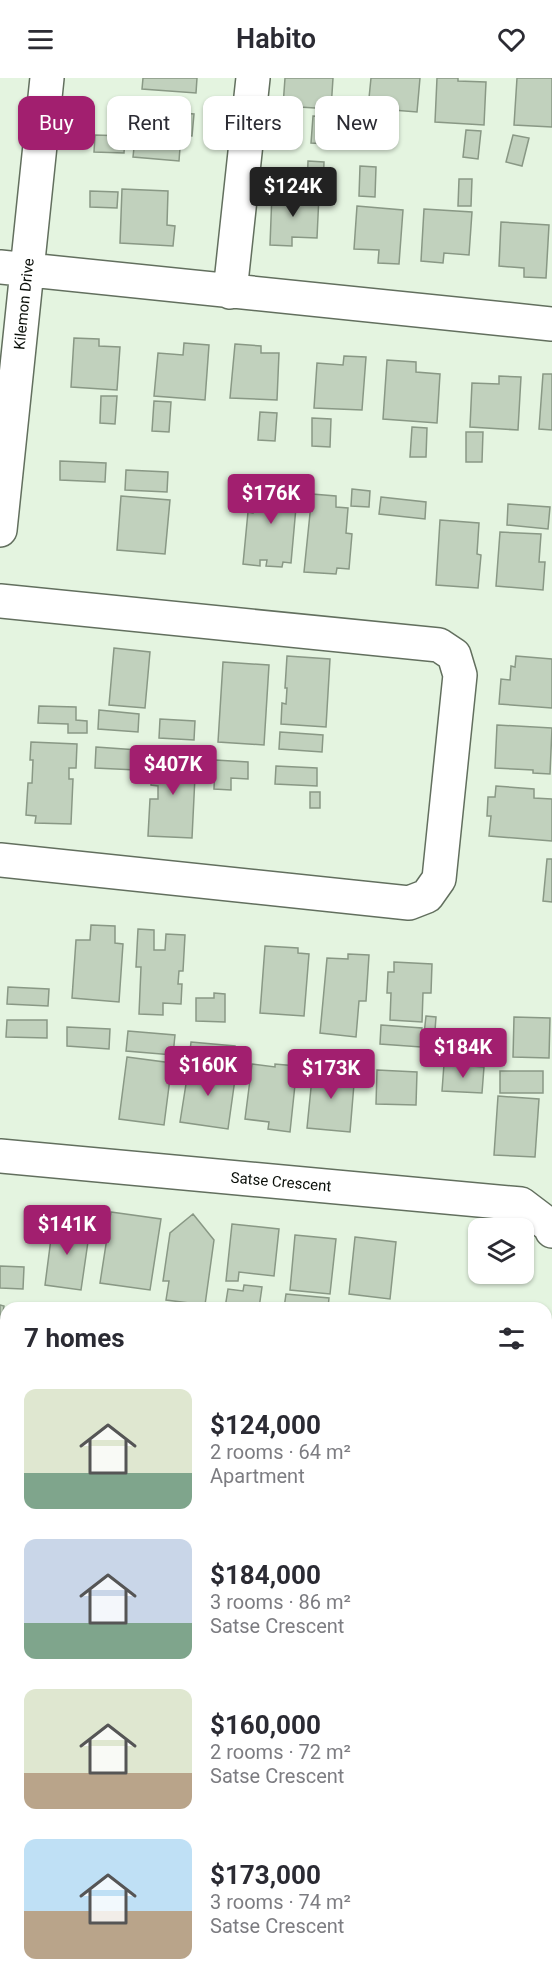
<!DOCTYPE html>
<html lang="en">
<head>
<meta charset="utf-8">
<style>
	:root { --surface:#fff; --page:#f2f2f3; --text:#2b2b33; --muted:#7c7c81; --accent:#a21f6f }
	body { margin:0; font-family:Roboto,sans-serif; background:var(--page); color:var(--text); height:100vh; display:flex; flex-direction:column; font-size:22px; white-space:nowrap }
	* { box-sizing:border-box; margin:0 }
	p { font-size:20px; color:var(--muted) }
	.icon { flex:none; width:33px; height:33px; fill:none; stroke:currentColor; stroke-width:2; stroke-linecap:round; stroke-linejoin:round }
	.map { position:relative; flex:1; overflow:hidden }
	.drawer { position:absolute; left:0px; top:1224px; width:552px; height:686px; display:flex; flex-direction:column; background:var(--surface); border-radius:18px 18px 0 0; box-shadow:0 2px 4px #0004 }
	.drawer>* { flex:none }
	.top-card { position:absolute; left:18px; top:18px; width:516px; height:54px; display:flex; gap:12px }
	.controls { position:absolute; left:468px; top:1140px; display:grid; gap:12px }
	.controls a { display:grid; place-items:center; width:66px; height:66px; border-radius:12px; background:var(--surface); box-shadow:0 2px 4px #0004; font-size:30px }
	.price { position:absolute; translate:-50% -51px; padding:0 14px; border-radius:6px; background:var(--accent); color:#fff; font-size:20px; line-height:39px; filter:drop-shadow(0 2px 3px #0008) }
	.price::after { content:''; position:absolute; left:50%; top:36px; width:18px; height:14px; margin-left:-9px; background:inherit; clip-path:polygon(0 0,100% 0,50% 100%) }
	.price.on { background:#222; color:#fff }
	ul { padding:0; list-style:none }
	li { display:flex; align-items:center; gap:18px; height:150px; padding:0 24px }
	li span { display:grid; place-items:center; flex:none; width:168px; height:120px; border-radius:12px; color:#555 }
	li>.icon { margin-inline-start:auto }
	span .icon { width:72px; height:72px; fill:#fffc; stroke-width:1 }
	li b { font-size:26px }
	h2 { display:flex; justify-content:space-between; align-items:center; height:72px; padding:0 24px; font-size:26px }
	.tag { padding:0 21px; border-radius:12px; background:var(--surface); box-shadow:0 2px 4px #0004; font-size:21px; line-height:54px }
	.tag.on { background:var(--accent); color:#fff }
	header { display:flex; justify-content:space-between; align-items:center; height:78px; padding:0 24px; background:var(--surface); font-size:27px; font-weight:600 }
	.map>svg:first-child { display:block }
	.building { fill:#c1d1bd; stroke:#899885; stroke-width:1.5 }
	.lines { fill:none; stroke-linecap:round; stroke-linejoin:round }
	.minor-casing { stroke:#626f5e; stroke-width:36 }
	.minor { stroke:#fff; stroke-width:33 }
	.labels { text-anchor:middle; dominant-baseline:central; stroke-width:5; stroke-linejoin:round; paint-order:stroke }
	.street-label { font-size:15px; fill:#090e08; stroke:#fff }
</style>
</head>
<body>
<header><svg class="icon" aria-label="menu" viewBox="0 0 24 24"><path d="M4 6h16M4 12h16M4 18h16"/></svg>Habito<svg class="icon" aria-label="heart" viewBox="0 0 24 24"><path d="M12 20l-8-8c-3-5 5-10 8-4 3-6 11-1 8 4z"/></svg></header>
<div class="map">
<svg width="552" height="1909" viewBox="0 0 552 1909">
	<rect width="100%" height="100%" fill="#e4f4e0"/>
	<path class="building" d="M143,0H197L196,15L142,11Z
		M285,0H333L331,31L283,28Z
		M371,0H420L417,34L368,30Z
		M437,0H458V3L486,4L484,47L435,44Z
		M517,0H552V49L514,47Z
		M138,31L194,36L192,58L181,57L179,83L133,79Z
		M313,38L329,39L328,66L311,65Z
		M366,40L382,41L380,69L365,68Z
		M466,52L481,53L478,81L463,79Z
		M95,57L125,58L124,75L94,74Z
		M513,57L529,60L522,88L506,84Z
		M308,83L324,84L323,113L307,112Z
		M360,88L376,89L375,119L359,118Z
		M459,101H472L471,128H458Z
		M122,111L168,113L167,147L175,148L173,168L120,165Z
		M90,113L118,114L117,130L90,129Z
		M272,115L319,117L317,160L292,159V168L270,167Z
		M357,128L403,132L399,186L378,185L379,172L354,171Z
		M424,131L472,134L469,177L444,175L443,185L421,183Z
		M501,144L549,147L546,200L524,199V190L499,188Z
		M74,260L99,261V268L120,269L117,312L71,309Z
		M184,265L209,267L205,322L154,318L158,275L183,277Z
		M235,266L261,268V275H279L277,322L230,320Z
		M344,278L366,279L362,332L314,330L317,285L343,287Z
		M387,282L416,284V294L440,296L437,345L383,341Z
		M543,296H552V352L539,351Z
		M499,298L521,299L518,352L470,349L472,305L499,306Z
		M101,318H117L115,346L100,345Z
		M154,323L171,324L169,354L152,353Z
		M260,334L277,335L275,363L258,362Z
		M312,340L331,341L330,369L312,368Z
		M412,349L427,350L426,379H410Z
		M466,354H483L482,384H466Z
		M60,383L106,385L105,404L60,402Z
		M126,392L168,394L167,414L125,412Z
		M257,403L298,407L291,485L283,484L282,489L266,488L267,482H260V488L243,486L248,434L253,435Z
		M352,411L370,413L369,429L351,428Z
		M312,416L336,418V429L348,430L346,455L352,456L349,491L337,490L336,496L304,494Z
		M121,418L170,422L165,476L117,472Z
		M381,419L426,424L425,441L379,436Z
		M508,426L550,429L548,451L507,447Z
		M440,442L479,445L477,476L481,477L478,510L436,507Z
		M500,454L541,456L539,484H545L543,512L496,508Z
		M114,570L150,574L145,630L109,627Z
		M287,578L330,581L326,649L281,646L282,625L286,626L287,610H285Z
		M516,578L552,581V630L499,626L501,601L510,602L511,588L515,589Z
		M223,584L269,587L264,667L218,664Z
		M39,628L76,629V642L87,643V655H68V646L38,645Z
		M99,632L139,636L138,654L98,651Z
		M160,641L195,643L194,662L159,660Z
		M497,647L552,650L550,696L533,695V692L495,690Z
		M280,654L323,657L322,674L279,671Z
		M31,664L77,666L76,690H69V701H73L71,746L35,745L36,738L26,737L28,705H32L33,682H30Z
		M96,669L138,672L136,692L95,690Z
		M152,676L196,678L192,760L148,758L150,721H158V708L151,707Z
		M215,682L248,684V701L231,700V712L214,711Z
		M276,688L317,690V708L275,706Z
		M496,708L534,711V720L552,721V763L489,758L491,738H487L488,719H495Z
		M310,714H320V730H310Z
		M547,781H552V824L543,823Z
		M91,847L115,848V865L123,866L119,924L72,920L76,862H90Z
		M138,851L154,852V872H165L166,856L185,857L183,893H179L178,906H182L181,926L163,925V937L139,936L141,889H136Z
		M265,868L298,870V875L309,876L304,938L260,935Z
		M348,876L369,877L366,923H359L356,959L320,955L327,880L348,881Z
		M394,884L432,886L431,915H423L422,944L390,942L391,915H387L388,894H394Z
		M8,909L49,911L48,928L7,926Z
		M214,915L225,916V944L196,943V920H214Z
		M426,938L436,939L434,966L423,965Z
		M514,939L550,940L549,980L513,979Z
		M7,942H47V960L6,959Z
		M381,947L422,950L421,969L380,966Z
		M67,949L110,951L109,971L67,968Z
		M128,953L175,957L173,977L126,973Z
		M453,955L496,958L495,975L452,973Z
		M191,964L235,968L233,986L189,982Z
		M127,979L172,985L164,1047L119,1041Z
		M252,986L275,989V986L297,988L290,1054L268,1051L269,1044L245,1041Z
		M444,986L484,989L482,1015L442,1013Z
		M189,987L236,994L228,1051L180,1044Z
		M313,990L355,994L350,1054L307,1050Z
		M377,992L417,994L416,1027L376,1026Z
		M500,993H543V1015H500Z
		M498,1018L539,1021L535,1079L494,1077Z
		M111,1134L161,1141L150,1212L100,1205Z
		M193,1136L214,1162L205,1227L166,1222L169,1203H163L170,1155Z
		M53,1145L90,1150L81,1212L45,1207Z
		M232,1146L279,1151L274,1198L239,1194L238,1203H226Z
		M295,1157L336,1161L330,1216L290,1212Z
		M355,1159L396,1164L390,1221L349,1216Z
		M0,1188L24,1189L23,1211L0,1210Z
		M244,1207L262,1209L259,1230H225L228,1211L243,1213Z
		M286,1216L329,1220L328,1230H284Z
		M0,1227L4,1228L1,1249H0Z
		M40,1227L68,1230H40Z
		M0,1452L6,1454V1495L0,1493Z
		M0,1512L6,1513V1566L0,1565Z
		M550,1602L552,1603V1621H548Z
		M552,1727V1764H548Z
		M0,1748H6V1771L0,1770Z
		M546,1779H552V1819H546Z"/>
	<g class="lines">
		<defs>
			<path id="minor" d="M0,189L552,246
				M230,214L253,0
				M0,452L47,0
				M0,523L439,567L454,577L460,597L439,801L427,818L409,825L0,782
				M0,1078L521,1126L550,1148L552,1153
				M0,1359H6
				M546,1395L552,1332
				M0,1831L6,1832
				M546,1886L552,1887
				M223,1909V1904"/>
		</defs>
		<use href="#minor" class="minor-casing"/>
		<use href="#minor" class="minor"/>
	</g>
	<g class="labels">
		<g class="street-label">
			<text transform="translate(24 226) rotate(-84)">Kilemon Drive</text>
			<text transform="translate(281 1104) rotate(5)">Satse Crescent</text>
		</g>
	</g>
</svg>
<div class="controls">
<a><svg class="icon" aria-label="layers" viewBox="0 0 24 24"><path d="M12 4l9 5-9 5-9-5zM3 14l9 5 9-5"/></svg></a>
</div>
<b class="price on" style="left:293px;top:140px">$124K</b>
<b class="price" style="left:271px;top:447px">$176K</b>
<b class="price" style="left:173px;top:718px">$407K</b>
<b class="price" style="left:463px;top:1001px">$184K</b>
<b class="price" style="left:208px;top:1019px">$160K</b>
<b class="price" style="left:331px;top:1022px">$173K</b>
<b class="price" style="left:67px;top:1178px">$141K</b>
<div class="top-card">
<a class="tag on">Buy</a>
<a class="tag">Rent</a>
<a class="tag">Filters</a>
<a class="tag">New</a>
</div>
<section class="drawer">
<h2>7 homes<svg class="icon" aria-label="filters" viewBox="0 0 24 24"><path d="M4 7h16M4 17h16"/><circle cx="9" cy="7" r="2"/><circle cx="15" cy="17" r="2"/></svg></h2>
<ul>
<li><span style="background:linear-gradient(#dfe7d0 70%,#7fa58c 0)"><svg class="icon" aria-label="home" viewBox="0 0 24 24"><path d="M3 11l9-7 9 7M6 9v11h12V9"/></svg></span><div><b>$124,000</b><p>2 rooms · 64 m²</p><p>Apartment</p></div></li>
<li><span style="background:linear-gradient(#c9d6e8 70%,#7fa58c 0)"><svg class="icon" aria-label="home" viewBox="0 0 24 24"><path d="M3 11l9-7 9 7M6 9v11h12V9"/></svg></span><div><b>$184,000</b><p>3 rooms · 86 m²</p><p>Satse Crescent</p></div></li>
<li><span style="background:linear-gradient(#dfe7d0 70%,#b9a48a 0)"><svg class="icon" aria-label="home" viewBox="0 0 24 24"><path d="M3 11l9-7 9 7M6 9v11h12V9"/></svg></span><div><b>$160,000</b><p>2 rooms · 72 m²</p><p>Satse Crescent</p></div></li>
<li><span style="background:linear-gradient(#bfe0f5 60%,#b9a48a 0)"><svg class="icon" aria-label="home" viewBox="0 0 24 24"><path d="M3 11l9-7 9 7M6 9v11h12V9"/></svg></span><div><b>$173,000</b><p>3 rooms · 74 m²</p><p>Satse Crescent</p></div></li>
</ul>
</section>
</div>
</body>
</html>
